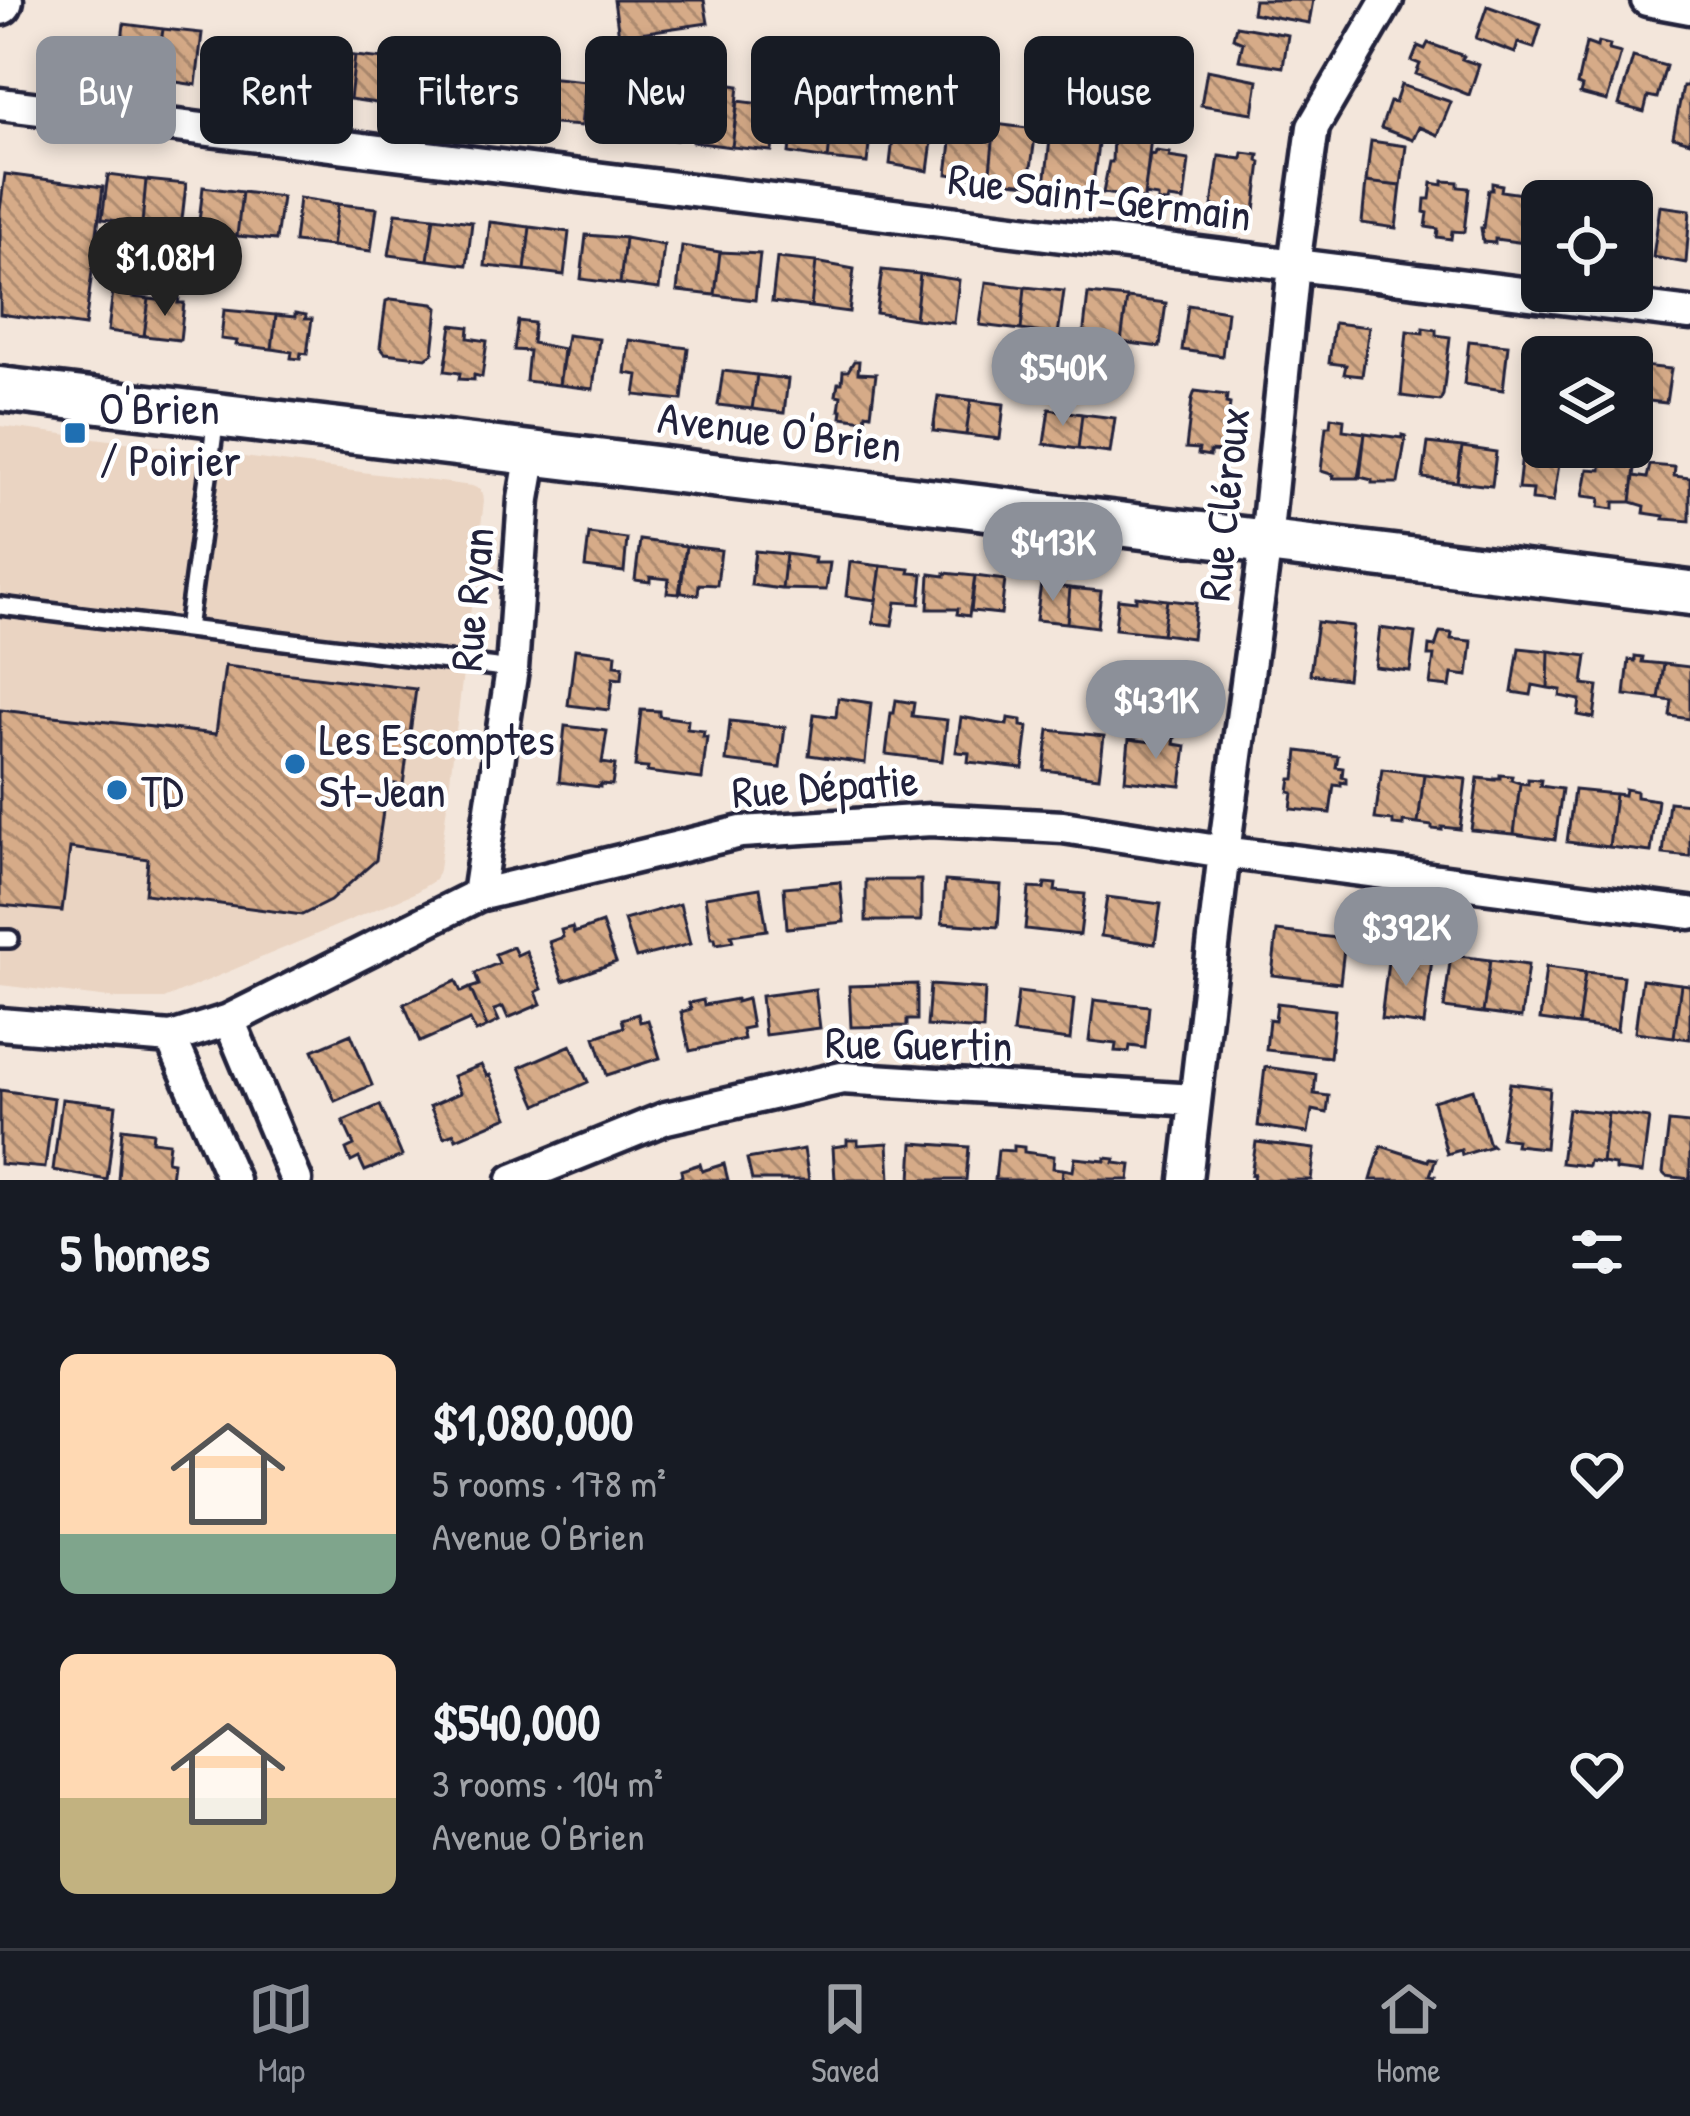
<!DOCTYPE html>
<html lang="en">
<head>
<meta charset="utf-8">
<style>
	:root { --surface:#171b24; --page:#242831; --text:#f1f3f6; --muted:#9ea1a6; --line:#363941; --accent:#8c9099 }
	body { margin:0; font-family:"Patrick Hand",sans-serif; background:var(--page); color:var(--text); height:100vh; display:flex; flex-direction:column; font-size:45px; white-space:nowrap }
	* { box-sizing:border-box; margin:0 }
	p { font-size:39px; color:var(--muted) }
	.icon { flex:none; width:66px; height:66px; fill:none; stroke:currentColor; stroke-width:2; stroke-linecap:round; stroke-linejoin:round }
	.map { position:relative; height:1180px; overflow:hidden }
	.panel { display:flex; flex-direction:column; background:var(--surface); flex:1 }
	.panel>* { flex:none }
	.banner { position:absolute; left:36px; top:36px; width:1620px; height:108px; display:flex; gap:24px }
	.controls { position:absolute; left:1521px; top:180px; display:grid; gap:24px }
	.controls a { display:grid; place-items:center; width:132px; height:132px; border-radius:18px; background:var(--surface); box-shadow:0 6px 18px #0003; font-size:60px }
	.price { position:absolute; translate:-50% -102px; padding:0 27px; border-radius:42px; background:var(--accent); color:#fff; font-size:39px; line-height:78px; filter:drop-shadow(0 3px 6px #0008) }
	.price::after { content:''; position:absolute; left:50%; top:72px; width:36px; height:27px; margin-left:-18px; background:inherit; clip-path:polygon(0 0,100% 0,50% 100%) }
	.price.on { background:#222; color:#fff }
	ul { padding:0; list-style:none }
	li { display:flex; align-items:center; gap:36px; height:300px; padding:0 60px }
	li span { display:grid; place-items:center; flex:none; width:336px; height:240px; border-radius:18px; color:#555 }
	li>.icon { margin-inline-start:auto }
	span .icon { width:144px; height:144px; fill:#fffc; stroke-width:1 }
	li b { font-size:51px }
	h2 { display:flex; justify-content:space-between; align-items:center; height:144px; padding:0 60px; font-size:51px }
	.pill { padding:0 42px; border-radius:18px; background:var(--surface); box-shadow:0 6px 18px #0003; font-size:42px; line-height:108px }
	.pill.on { background:var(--accent); color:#fff }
	.tabs { display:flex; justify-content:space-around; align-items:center; height:168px; border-top:3px solid var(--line); background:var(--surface); font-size:33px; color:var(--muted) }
	.tabs a { display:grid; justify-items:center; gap:6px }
	.tabs .on { color:var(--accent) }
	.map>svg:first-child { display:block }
	.built { fill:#ead4c2 }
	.building { fill:url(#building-back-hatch); stroke:#22223b; stroke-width:3 }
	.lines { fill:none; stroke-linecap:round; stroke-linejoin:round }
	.lane-casing { stroke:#22223b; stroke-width:24 }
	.street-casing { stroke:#22223b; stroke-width:39 }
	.secondary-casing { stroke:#22223b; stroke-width:51 }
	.lane { stroke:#fff; stroke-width:15 }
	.street { stroke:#fff; stroke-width:30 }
	.secondary { stroke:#fff; stroke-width:42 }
	.poi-dot { fill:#1f6fb2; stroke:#fff; stroke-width:4.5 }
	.labels { text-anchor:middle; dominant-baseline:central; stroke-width:9; stroke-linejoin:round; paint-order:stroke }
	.street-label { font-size:45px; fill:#22223b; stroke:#fff }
	.poi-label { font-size:45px; fill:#22223b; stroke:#fff; text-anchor:start }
</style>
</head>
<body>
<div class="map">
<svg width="1690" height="1180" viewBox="0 0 1690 1180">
	<defs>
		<pattern id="building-back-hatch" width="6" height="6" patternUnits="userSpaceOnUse" patternTransform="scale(3)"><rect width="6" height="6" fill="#d6ab88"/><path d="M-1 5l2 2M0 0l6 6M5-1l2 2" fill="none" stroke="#ad8b70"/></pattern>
	</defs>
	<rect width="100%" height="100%" fill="#f3e6db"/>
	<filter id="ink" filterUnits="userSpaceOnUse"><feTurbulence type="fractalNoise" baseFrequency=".00833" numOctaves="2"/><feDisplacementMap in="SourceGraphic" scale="24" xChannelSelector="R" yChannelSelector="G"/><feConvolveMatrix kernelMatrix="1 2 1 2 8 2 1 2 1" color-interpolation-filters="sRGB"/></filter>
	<g filter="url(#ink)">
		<path class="built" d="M0,426L472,486L479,489L483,494L484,501L439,870L435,880L414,893L164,999H118L0,985Z"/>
		<path class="building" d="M614,0H704L708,23L619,36Z
			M1254,0H1313L1309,23L1252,13Z
			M1487,6L1541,25L1534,48L1518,43L1515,53L1476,38Z
			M124,24L163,29L156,79L118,75Z
			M1236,26L1288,35L1283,67L1239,60L1243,42L1233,38Z
			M163,29L202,33L196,85L156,79Z
			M221,40L260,45L255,88L216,84Z
			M1598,42L1610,45L1609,50L1621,53L1607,101L1580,94L1582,87L1577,85L1586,43L1597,47Z
			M1428,43L1464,56L1462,59L1479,65L1469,95L1416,74L1420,64L1412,61L1418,46L1425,49Z
			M260,45L299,50L294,93L255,88Z
			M317,51L355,56L350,99L312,95Z
			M355,56L395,60L389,105L350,99Z
			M1633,57L1666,66L1657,98L1648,96L1644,112L1619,105Z
			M412,62L451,68L446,111L407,107Z
			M451,68L491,73L485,117L446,111Z
			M535,68L545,69L546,77L541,123L502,117L507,72L521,74V71L534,75Z
			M1207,70L1258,80L1253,113L1201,105Z
			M546,77L586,81L581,126L541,123Z
			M1689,77H1690V142L1673,137L1683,86H1687Z
			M725,84L739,86L732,147L693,142L698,97L723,100Z
			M1401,85L1451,102L1438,135L1419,127L1413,140L1381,128L1390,102L1395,103Z
			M603,86L642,91L637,135L598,130Z
			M642,91L681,96L676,140L637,135Z
			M738,101L777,106L772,151L732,147Z
			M794,109L833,114L828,159L789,153Z
			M833,114L872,119L867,163L828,159Z
			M954,119L995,124L989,180L947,174Z
			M895,121L934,126L928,171L890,164Z
			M995,124L1036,129L1029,184L989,180Z
			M1051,130L1099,136L1092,191L1045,185Z
			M1113,135L1147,139L1148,136L1151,137L1144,199L1103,193L1109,162H1112Z
			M1371,141L1406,146L1401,186L1366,182Z
			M1156,151L1170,153L1169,157L1189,160L1184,201L1169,199L1168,203L1158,202V197L1144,195L1150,154L1155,155Z
			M1243,153L1259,155L1258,161L1261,162L1255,211L1241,209L1240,214L1226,212L1227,208L1212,206L1219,156L1242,159Z
			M5,174L103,187L85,326L0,314V210Z
			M108,175L146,180L142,224L102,219Z
			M146,180L186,184L181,229L142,224Z
			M1443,181L1458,182V187L1469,188L1464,232L1452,231L1451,239L1437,237L1438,229L1426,227L1428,213L1424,212L1425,199H1430L1432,183L1443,185Z
			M1366,182L1401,186L1396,228L1362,223Z
			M1492,183L1502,185L1501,191L1529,195L1525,243L1495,239V243L1483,242L1481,228H1483L1488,190H1492Z
			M203,187L242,192L237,236L198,230Z
			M242,192L282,197L276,240L237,236Z
			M1627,196L1642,197L1644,204L1638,257L1632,256V201H1626Z
			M299,198L338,204L332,246L294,242Z
			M338,204L377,208L371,251L332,246Z
			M1660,206L1690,210L1686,263L1653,257Z
			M396,213L434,217L428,260L389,255Z
			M434,217L472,222L467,265L428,260Z
			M490,222L530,227L525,270L485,266Z
			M530,227L569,232L564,275L525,270Z
			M586,235L625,238L620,284L581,279Z
			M625,238L664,245L659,289L620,284Z
			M682,246L720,252L715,295L677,291Z
			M720,252L760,254L755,300L715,295Z
			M777,258L816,262L811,307L772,302Z
			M816,262L854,269L849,312L811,307Z
			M882,270L920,274L915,319L876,313Z
			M920,274L959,280L954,323L915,319Z
			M986,282L1025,287L1021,330L980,325Z
			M114,283L133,286L132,297L149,299L144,336L108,331Z
			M1025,287L1064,291L1058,335L1021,330Z
			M1088,294L1127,298L1121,342L1083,338Z
			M166,297L179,298L178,303H184L180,340L144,336L149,299L166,301Z
			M1127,298L1166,303L1160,347L1121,342Z
			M391,299L433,304L438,308L433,353L426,358L385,353L380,347L386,301Z
			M1188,305L1227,311L1222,356L1182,350Z
			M224,310L276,315L272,349L236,345L237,341L221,339Z
			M295,313L306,315L305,319H312L307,354L301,353L300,359L291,358L292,352L272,349L276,315L295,317Z
			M518,321L534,323L532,343L563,349L559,385L526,381L529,351L514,350Z
			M1334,323L1369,327L1362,376L1344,374L1346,365L1329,363Z
			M452,325L469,327L468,338L487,341L482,377L474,375V380L459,379L460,373L445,371Z
			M1423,328L1436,330V335L1450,337L1443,395L1440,401L1401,396L1407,331L1423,333Z
			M567,335L599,339L593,389L559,385Z
			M629,340L688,348L682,400L635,395L638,375L625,373Z
			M1469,341L1508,345L1503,390L1464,384Z
			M1531,349L1570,353V357H1542V395L1526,393Z
			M854,361H859L858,373L876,374L871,414L866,413L865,420L841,417L842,410H839L841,396L836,395L838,383H842L843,371H848Z
			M1634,365L1671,369L1666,403L1632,399Z
			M723,371L757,375L752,409L718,405Z
			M757,375L788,379L784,413L752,409Z
			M1195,391L1227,395L1226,403L1230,404L1224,452L1210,451V456L1198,454L1199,449L1186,448L1192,399Z
			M938,396L971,400L966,435L933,431Z
			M971,400L1004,404L1000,439L966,435Z
			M1049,409L1082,414L1078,449L1044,444Z
			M1082,414L1115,418L1110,453L1078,449Z
			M1331,417L1344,419L1343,430L1365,433L1358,478H1333L1334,475L1321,471L1326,426H1330Z
			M1365,433L1402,438V435L1406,436L1398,483H1372V480L1360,477Z
			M1428,443L1462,447L1457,482L1423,478Z
			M1462,447L1496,452L1492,486L1457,482Z
			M1522,454L1560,458L1553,502L1532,500L1533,490L1518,489Z
			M1601,464L1635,468L1631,502H1614V509L1599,507L1600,498L1583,496L1588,469L1601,470Z
			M1650,465L1675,467L1674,476L1690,478V521L1663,519L1664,516L1644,513L1645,506L1631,502L1634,476L1647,478Z
			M589,534L627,539L624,572L585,567Z
			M640,540L686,546L679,594L667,593L669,579L650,577V582L635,580Z
			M686,546L721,550L717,585L699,584L698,595L682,593L681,589Z
			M755,551L786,554L782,589L751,585Z
			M786,554L815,558L814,563H830L826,590L782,589Z
			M850,562L881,566L876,600L846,596Z
			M881,566L910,569L909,573L923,574L920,604L896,602L892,625L873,623Z
			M945,573L975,576L969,616L957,614L958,609H928L930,574L945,576Z
			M975,576L1005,580L1001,614L971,611Z
			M1041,584L1070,588L1067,623L1036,620Z
			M1070,588L1101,591L1097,627L1067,623Z
			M1136,596L1167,600L1162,634L1115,629L1118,599L1136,601Z
			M1167,600L1196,603L1192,638L1162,634Z
			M1317,622L1353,626L1347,679L1310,674Z
			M1380,628L1415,633L1410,671L1375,667Z
			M1440,632L1452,633L1451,639L1472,641L1468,676L1452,674L1450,687L1430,685L1434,656H1428L1429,646L1435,647Z
			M1519,648L1549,651L1548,688L1533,685L1531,695L1512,692Z
			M575,649L616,654L615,665L623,666L622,679L613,678L609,710L568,705Z
			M1549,651L1587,656L1583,684L1598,686L1594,718L1578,715L1580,700L1560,696L1561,690L1548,688Z
			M1635,656L1643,657L1642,662L1664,664L1659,699L1625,695L1629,660L1635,661Z
			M1664,664L1690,667V719L1670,716L1672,701L1659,699Z
			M225,666L416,689L403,785L387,783L376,860L330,901L302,915L145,894L148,859L70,848L62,911L0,905V710L216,734Z
			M1158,675L1190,680L1187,703L1155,698Z
			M838,698L871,703L865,763L809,755L814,714L836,717Z
			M896,700L914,703L912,716L947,720L942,761L886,754L891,713H894Z
			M641,710L659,711V716L688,720L687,729L704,731L703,737H707L702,779L647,772L648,768L635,767Z
			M961,717L1007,725L1008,718L1021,720V726L1028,727L1023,768L968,762L969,753L956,752Z
			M730,721L785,727L780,768L726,761Z
			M565,726L607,731L602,763L615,765L612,785L600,784V787L559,782Z
			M1049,730L1104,736L1099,777L1044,770Z
			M1161,737L1175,738L1174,744L1186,746L1181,786L1125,780L1129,739L1160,743Z
			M1298,751L1338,756L1336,767L1343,768L1342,777L1346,778V783L1341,782V786L1334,785L1330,813L1291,809L1293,793L1289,792L1291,779H1295Z
			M1382,769L1424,774L1418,824L1403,822V826L1393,825V821L1375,819Z
			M1424,774L1466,779L1460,829L1442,827V830L1432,829V826L1418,824Z
			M1500,775L1512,776L1511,780L1520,783L1514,834L1471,830L1478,778L1495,780V778H1500Z
			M1528,779L1541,780L1540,786L1562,789L1555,840L1514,834L1520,783L1528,784Z
			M1625,789L1636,791V797L1658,800L1651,852L1609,847L1615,794L1624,795Z
			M1574,790L1615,794L1609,847L1567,842Z
			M1669,802L1690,804V857L1663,854Z
			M866,880H921V921H866Z
			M945,881L1001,885L998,927L942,923Z
			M840,882L844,922L787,928L784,887Z
			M1045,883L1056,884L1055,891L1085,894L1080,935L1025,929L1029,888L1044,889Z
			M760,888L767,930L731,935L733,941L716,944L715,938H711L705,897Z
			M1107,897L1161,904L1155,944L1101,936Z
			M680,904L690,944L636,958L624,920Z
			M602,923L616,962L563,981L549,942L563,937L561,930L572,927L574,933Z
			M1277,931L1345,939L1340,983L1272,975Z
			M513,947L517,955L526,951L542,989L536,992L541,1004L508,1018L503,1007L494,1010L499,1021L487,1027L470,988L479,985L475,973L499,963L495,954Z
			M1389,953L1432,959L1424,1025L1381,1019Z
			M1451,955L1490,960L1483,1013L1444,1008Z
			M1490,960L1528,965L1521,1018L1483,1013Z
			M1546,967L1585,972L1578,1025L1540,1020Z
			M1585,972L1623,976L1617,1030L1578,1025Z
			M1642,979L1681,984L1674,1037L1635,1032Z
			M456,981L461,992L470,988L487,1027L476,1032L470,1020L420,1042L404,1004Z
			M917,984V1020H907V1026L851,1027L849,986Z
			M1681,984L1690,985V1039L1674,1037Z
			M930,985L985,989L983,1030L927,1026Z
			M815,989L820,1028L765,1035L761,996Z
			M1018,992L1074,999L1070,1040L1013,1033Z
			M736,999V1002L747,999L752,1027L742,1029L744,1039L690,1051L681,1012L691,1009L689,1003L703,1000L704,1005Z
			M1094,1000L1149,1006L1145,1048L1130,1046L1129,1052L1115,1051L1116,1044L1089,1041Z
			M1277,1003L1335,1010L1330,1057L1266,1050L1269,1019L1275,1020Z
			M638,1014L640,1022L648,1020L660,1058L607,1075L595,1037L624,1027L622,1019Z
			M351,1034L372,1085L335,1101L313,1050Z
			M571,1045L588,1082L537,1105L520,1067Z
			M481,1065L487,1076L490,1075L508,1117L456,1139L454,1133L444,1137L430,1106L460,1093L453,1076Z
			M1265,1067L1316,1074L1314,1094L1329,1096L1327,1113L1312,1110L1308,1133L1258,1126Z
			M1510,1083L1550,1088L1545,1148L1515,1145L1516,1140L1501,1138Z
			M1473,1089L1488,1142L1492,1146L1462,1155L1461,1150L1447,1154L1433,1101Z
			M0,1090L54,1098L45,1168L0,1164Z
			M62,1099L116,1105L107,1180L53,1170Z
			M380,1105L402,1156L365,1171L359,1158L351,1162L346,1149L354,1145L343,1121Z
			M1568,1109L1608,1113L1602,1163L1589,1161L1588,1166L1561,1163Z
			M1608,1113L1649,1118L1642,1173L1615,1170V1165L1602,1163Z
			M1669,1122L1690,1124V1179L1666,1176L1663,1173Z
			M122,1128L153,1132L152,1141L169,1143L167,1161L173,1162L171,1180H118Z
			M847,1140H858V1145L888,1143L890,1180H835L833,1147L847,1145Z
			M1256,1142L1315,1149L1311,1180H1253L1254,1174L1251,1175Z
			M913,1143L969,1147L966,1180H911Z
			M1014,1146L1024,1147V1152L1054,1156L1053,1168L1063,1169L1062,1180H995L998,1150L1014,1151Z
			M1381,1146L1428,1161L1429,1158L1436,1159L1430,1175L1435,1176L1434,1180H1371Z
			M804,1149L809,1180H752L747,1159Z
			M1075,1158L1105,1161V1158L1115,1159L1114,1163L1131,1165L1129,1180H1062L1063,1169L1073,1171Z
			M700,1164L702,1171L724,1164L728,1180H671L682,1176L681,1170Z"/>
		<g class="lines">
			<defs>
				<path id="lane" d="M0,606L512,669
					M187,629L216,418
					M0,939H10"/>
				<path id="street" d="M1647,0L1690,8
					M0,104L1690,314
					M478,895L512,669L524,499L532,453
					M229,1020L296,1180
					M0,1024L171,1038L229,1020L478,895L741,832L931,820L1063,827L1224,852L1690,913
					M171,1038L233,1180
					M513,1180L666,1118L842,1078L1195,1100
					M1186,1180L1224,852L1266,542L1294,265L1313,127L1387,0"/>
				<path id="secondary" d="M0,3L1,0
					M0,389L1690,593"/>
			</defs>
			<use href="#lane" class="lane-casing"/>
			<use href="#street" class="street-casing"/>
			<use href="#secondary" class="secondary-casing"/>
			<use href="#lane" class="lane"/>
			<use href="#street" class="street"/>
			<use href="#secondary" class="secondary"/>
		</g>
	</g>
	<g class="poi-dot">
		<rect x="63" y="421" width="24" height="24" rx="6"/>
		<circle cx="295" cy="764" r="12"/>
		<circle cx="117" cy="790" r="12"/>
	</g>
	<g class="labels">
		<g class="street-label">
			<text transform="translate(1100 196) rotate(7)">Rue Saint-Germain</text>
			<text transform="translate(780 431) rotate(7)">Avenue O'Brien</text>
			<text transform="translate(1223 504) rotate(-84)">Rue Cléroux</text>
			<text transform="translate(471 599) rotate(-85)">Rue Ryan</text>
			<text transform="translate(825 785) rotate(-4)">Rue Dépatie</text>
			<text transform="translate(919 1043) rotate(1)">Rue Guertin</text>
		</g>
		<g class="poi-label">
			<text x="99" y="407">O'Brien<tspan x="99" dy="52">/ Poirier</tspan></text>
			<text x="319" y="738">Les Escomptes<tspan x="319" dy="52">St-Jean</tspan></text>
			<text x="141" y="790">TD</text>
		</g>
	</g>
</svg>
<div class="controls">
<a><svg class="icon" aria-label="locate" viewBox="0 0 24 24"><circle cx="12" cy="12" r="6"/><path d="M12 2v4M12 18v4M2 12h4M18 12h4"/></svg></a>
<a><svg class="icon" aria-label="layers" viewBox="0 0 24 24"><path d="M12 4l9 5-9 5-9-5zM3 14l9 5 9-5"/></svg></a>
</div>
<b class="price on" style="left:165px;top:319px">$1.08M</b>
<b class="price" style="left:1063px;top:429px">$540K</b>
<b class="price" style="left:1053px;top:604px">$413K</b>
<b class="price" style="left:1156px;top:762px">$431K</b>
<b class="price" style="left:1406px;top:989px">$392K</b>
<div class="banner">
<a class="pill on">Buy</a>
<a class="pill">Rent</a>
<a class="pill">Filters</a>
<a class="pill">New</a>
<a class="pill">Apartment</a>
<a class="pill">House</a>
</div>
</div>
<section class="panel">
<h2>5 homes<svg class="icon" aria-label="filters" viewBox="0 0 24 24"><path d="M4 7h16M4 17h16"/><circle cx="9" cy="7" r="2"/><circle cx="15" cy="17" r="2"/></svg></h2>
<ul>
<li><span style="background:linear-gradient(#ffd9b3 75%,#7fa58c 0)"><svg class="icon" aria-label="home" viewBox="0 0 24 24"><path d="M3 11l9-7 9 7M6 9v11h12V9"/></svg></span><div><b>$1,080,000</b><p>5 rooms · 178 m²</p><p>Avenue O'Brien</p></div><svg class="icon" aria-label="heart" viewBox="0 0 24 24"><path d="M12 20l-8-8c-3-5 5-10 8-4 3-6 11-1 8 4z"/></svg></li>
<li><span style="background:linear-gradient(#ffd9b3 60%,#c2b280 0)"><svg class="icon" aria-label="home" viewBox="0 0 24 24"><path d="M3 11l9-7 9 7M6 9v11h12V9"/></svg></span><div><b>$540,000</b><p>3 rooms · 104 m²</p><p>Avenue O'Brien</p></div><svg class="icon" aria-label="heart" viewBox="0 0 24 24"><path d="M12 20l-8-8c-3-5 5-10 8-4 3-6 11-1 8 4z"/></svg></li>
</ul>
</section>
<nav class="tabs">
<a class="on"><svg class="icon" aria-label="map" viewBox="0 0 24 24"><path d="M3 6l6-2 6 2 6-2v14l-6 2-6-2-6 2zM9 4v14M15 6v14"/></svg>Map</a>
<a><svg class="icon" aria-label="saved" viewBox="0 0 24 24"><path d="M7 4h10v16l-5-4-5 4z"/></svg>Saved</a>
<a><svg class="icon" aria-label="home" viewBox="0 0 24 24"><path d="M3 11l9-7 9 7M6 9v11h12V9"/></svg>Home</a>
</nav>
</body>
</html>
